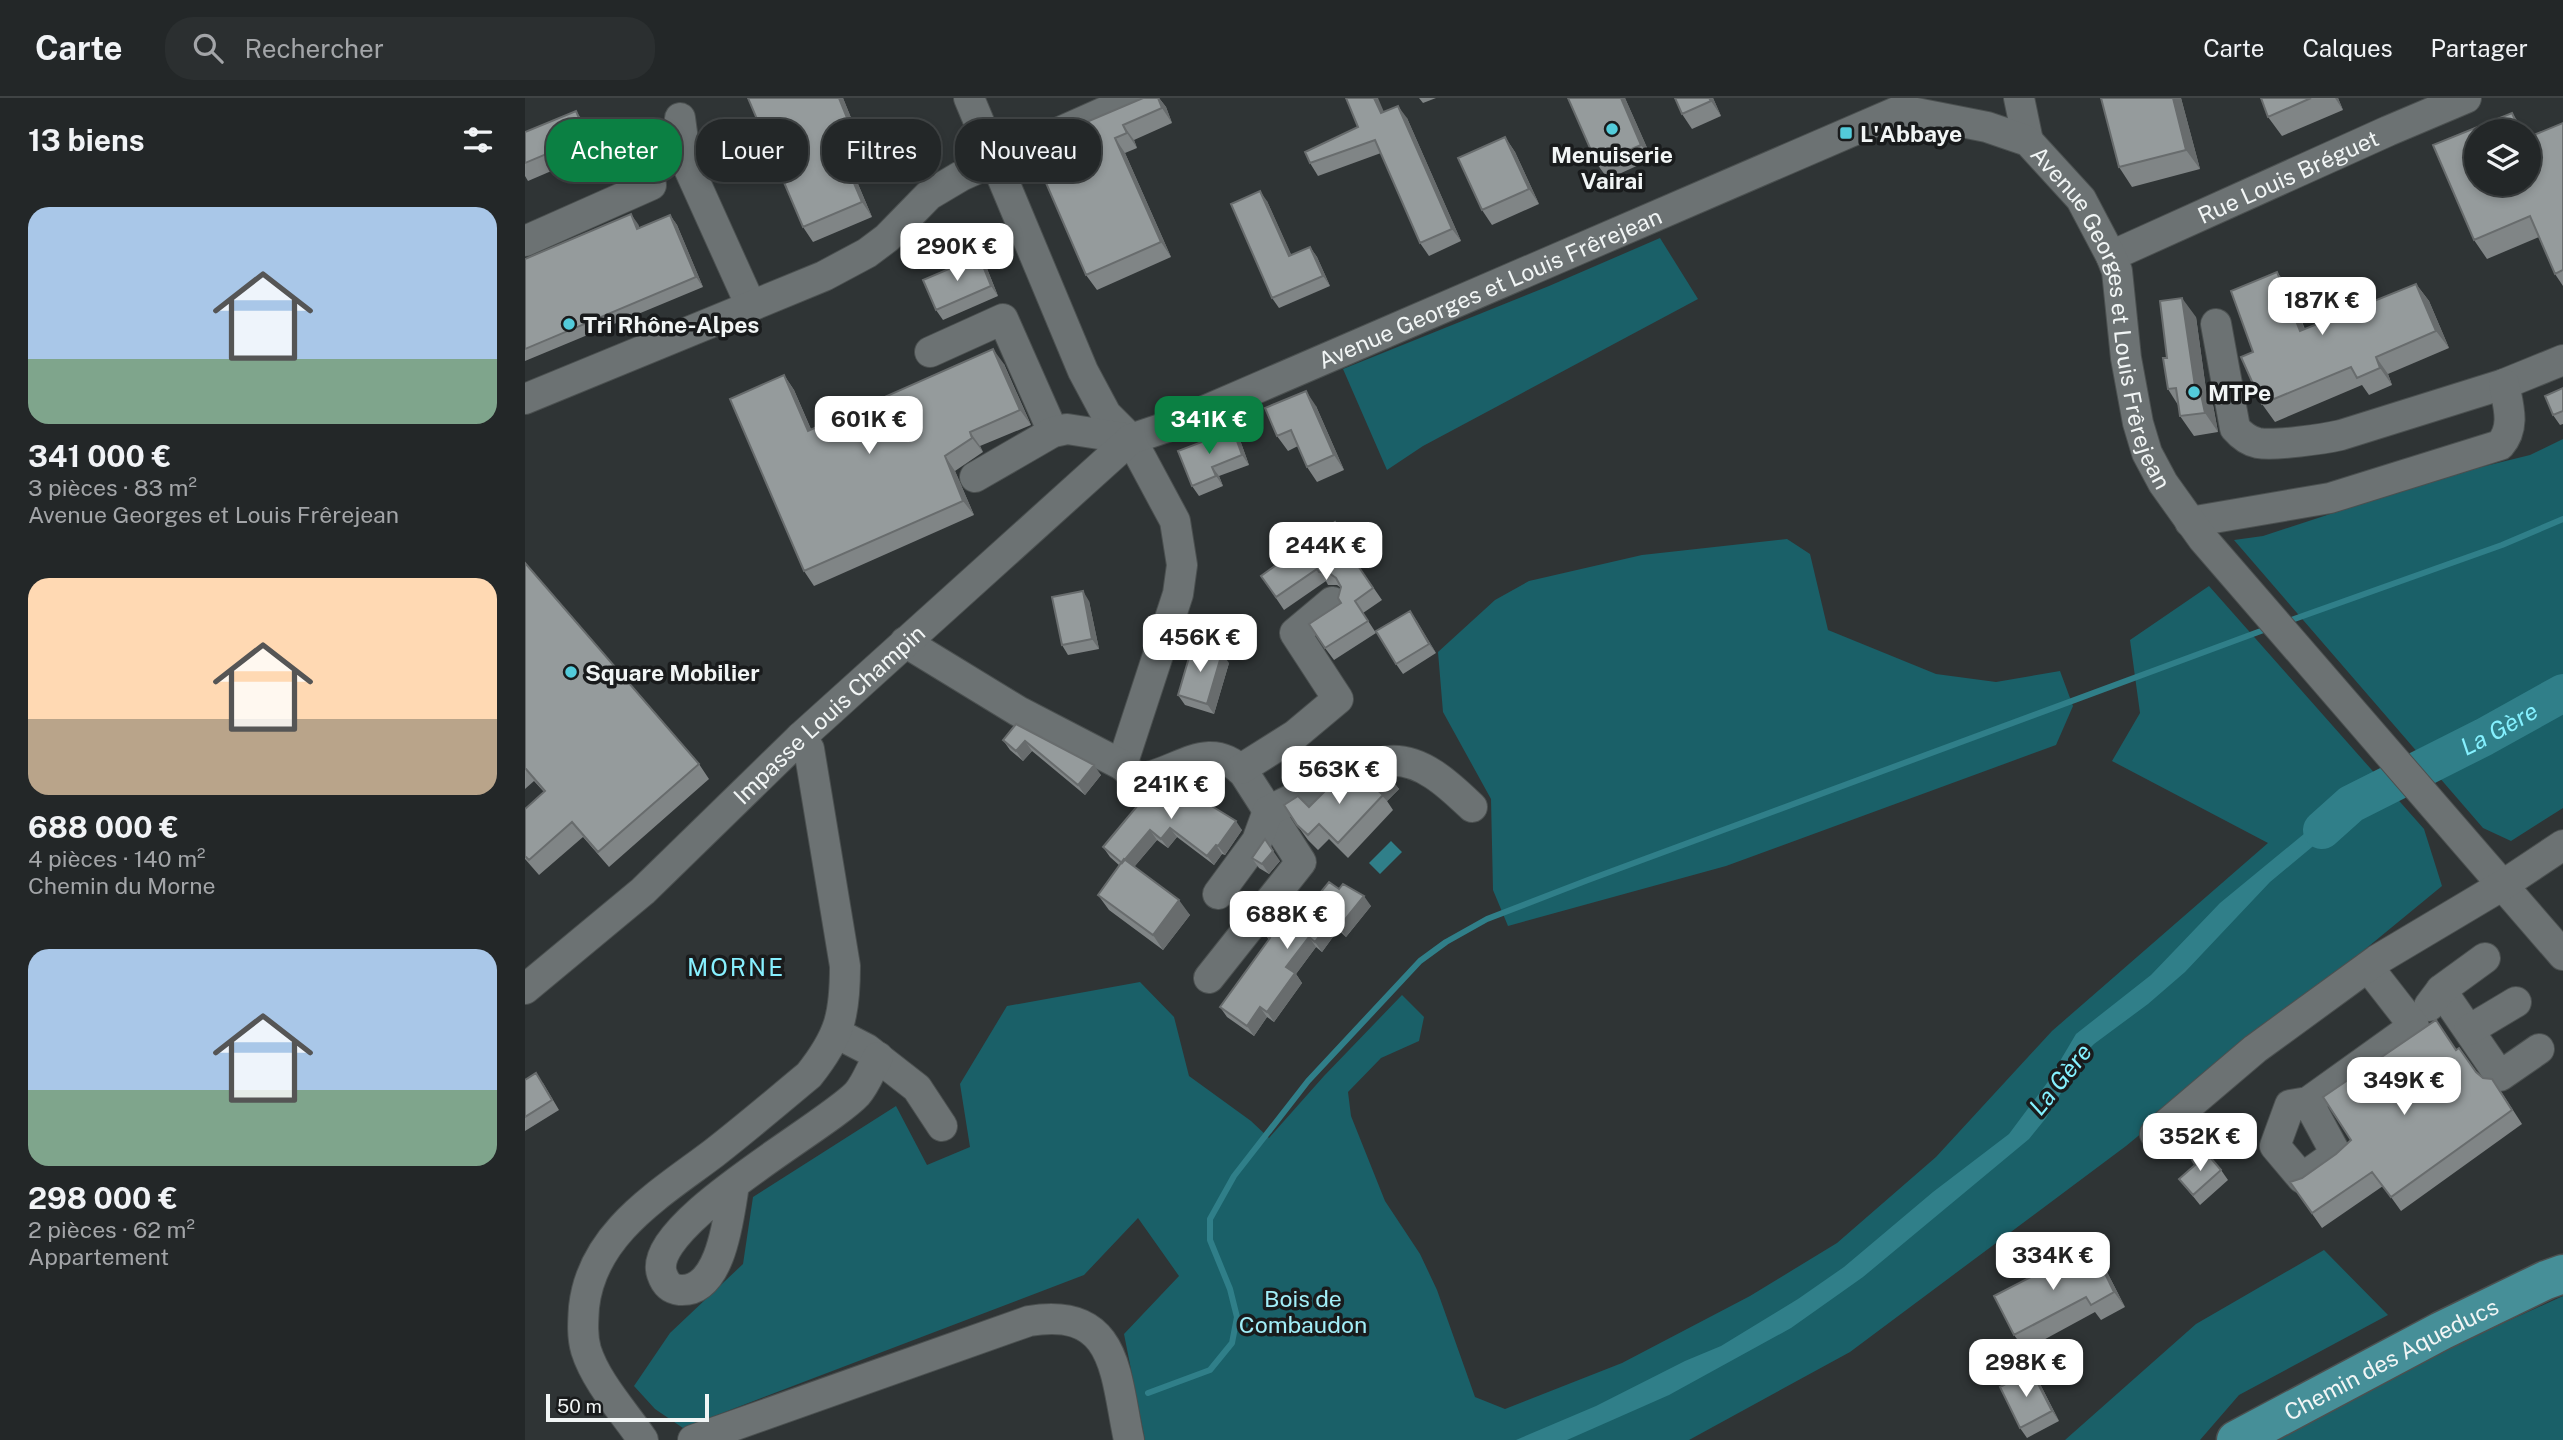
<!DOCTYPE html>
<html lang="fr">
<head>
<meta charset="utf-8">
<style>
	:root { --surface:#232728; --page:#2b2f30; --text:#f1f3f6; --muted:#a3a5a8; --line:#404445; --accent:#0b8043 }
	body { margin:0; font-family:"Public Sans",sans-serif; background:var(--page); color:var(--text); height:100vh; display:flex; flex-direction:column; font-size:26px; white-space:nowrap }
	* { box-sizing:border-box; margin:0 }
	p { font-size:23px; color:var(--muted) }
	.icon { flex:none; width:38px; height:38px; fill:none; stroke:currentColor; stroke-width:2; stroke-linecap:round; stroke-linejoin:round }
	.map { position:relative; flex:1; overflow:hidden }
	.drawer { display:flex; flex-direction:column; background:var(--surface); width:525px }
	.drawer>* { flex:none }
	.guide { position:absolute; left:21px; top:21px; width:665px; height:63px; display:flex; gap:14px }
	.controls { position:absolute; left:1939px; top:21px; display:grid; gap:14px }
	.controls a { display:grid; place-items:center; width:77px; height:77px; border-radius:50%; background:var(--surface); box-shadow:0 4px 10px #0003,0 0 0 2px var(--line); font-size:35px }
	.scale { position:absolute; left:21px; bottom:18px; width:163px; box-sizing:border-box; padding-left:7px; border:4px solid #f1f5f5; border-top:0; font-size:19px; line-height:24px; white-space:nowrap; color:#f1f5f5; -webkit-text-stroke:5px #191b1c; paint-order:stroke }
	.price { position:absolute; translate:-50% -60px; padding:0 16px; border-radius:14px; background:#fff; color:#222; font-size:23px; line-height:46px; filter:drop-shadow(0 2px 4px #0008) }
	.price::after { content:''; position:absolute; left:50%; top:42px; width:21px; height:16px; margin-left:-10px; background:inherit; clip-path:polygon(0 0,100% 0,50% 100%) }
	.price.current { background:var(--accent); color:#fff }
	ul { padding:0; list-style:none }
	li { display:grid; align-content:center; gap:14px; height:371px; padding:0 28px }
	li span { display:grid; place-items:center; height:217px; border-radius:21px; color:#555 }
	li>.icon { margin-inline-start:auto }
	span .icon { width:126px; height:126px; fill:#fffc; stroke-width:1 }
	li b { font-size:30px }
	h2 { display:flex; justify-content:space-between; align-items:center; height:84px; padding:0 28px; font-size:30px }
	.chip { padding:0 24px; border-radius:28px; background:var(--surface); box-shadow:0 4px 10px #0003,0 0 0 2px var(--line); font-size:24px; line-height:63px }
	.chip.current { background:var(--accent); color:#fff }
	header { display:flex; align-items:center; gap:42px; box-sizing:border-box; height:98px; padding:0 35px; background:var(--surface); border-bottom:2px solid var(--line) }
	header strong { font-size:33px }
	nav { display:flex; gap:38px; margin-inline-start:auto; font-size:24px }
	.search { width:490px; height:63px; background:var(--page); display:flex; align-items:center; gap:18px; box-sizing:border-box; padding:0 24px; border-radius:28px; color:var(--muted); font-size:26px }
	main { display:flex; flex:1; min-height:0 }
	.map>svg:first-child { display:block }
	.green { fill:#1a6068 }
	.water { fill:#307f89 }
	.lines { fill:none; stroke-linecap:round; stroke-linejoin:round }
	.stream { stroke:#307f89; stroke-width:6 }
	.river { stroke:#307f89; stroke-width:38 }
	.minor-casing { stroke:#4b5050; stroke-width:32 }
	.major-casing { stroke:#4b5050; stroke-width:41 }
	.minor { stroke:#6c7273; stroke-width:30 }
	.major { stroke:#468f98; stroke-width:38 }
	.wall { fill:#808586 }
	.shaded-wall { fill:#686c6d }
	.building { fill:#959b9c; stroke:#686c6d; stroke-width:2 }
	.poi-dot { fill:#53cbda; stroke:#191b1c; stroke-width:2.5 }
	.labels { text-anchor:middle; dominant-baseline:central; stroke-width:7; stroke-linejoin:round; paint-order:stroke }
	.poi-label { font-size:23px; font-weight:bold; fill:#f1f5f5; stroke:#191b1c; text-anchor:start }
	.street-label { font-size:23px; fill:#f1f5f5; stroke:#191b1c }
	.park-label { font-size:23px; fill:#a2eef8; stroke:#191b1c }
	.water-label { font-size:24px; font-style:italic; fill:#85f1ff; stroke:#191b1c }
	.neighbourhood-label { font-size:24px; letter-spacing:2px; fill:#87f0ff; stroke:#191b1c }
</style>
</head>
<body>
<header>
<strong>Carte</strong>
<div class="search"><svg class="icon" aria-label="search" viewBox="0 0 24 24"><circle cx="10" cy="10" r="6"/><path d="M15 15l6 6"/></svg>Rechercher</div>
<nav><a>Carte</a><a>Calques</a><a>Partager</a></nav>
</header>
<main>
<section class="drawer">
<h2>13 biens<svg class="icon" aria-label="filters" viewBox="0 0 24 24"><path d="M4 7h16M4 17h16"/><circle cx="9" cy="7" r="2"/><circle cx="15" cy="17" r="2"/></svg></h2>
<ul>
<li><span style="background:linear-gradient(#a9c7e8 70%,#7fa58c 0)"><svg class="icon" aria-label="home" viewBox="0 0 24 24"><path d="M3 11l9-7 9 7M6 9v11h12V9"/></svg></span><div><b>341 000 €</b><p>3 pièces · 83 m²</p><p>Avenue Georges et Louis Frêrejean</p></div></li>
<li><span style="background:linear-gradient(#ffd9b3 65%,#b9a48a 0)"><svg class="icon" aria-label="home" viewBox="0 0 24 24"><path d="M3 11l9-7 9 7M6 9v11h12V9"/></svg></span><div><b>688 000 €</b><p>4 pièces · 140 m²</p><p>Chemin du Morne</p></div></li>
<li><span style="background:linear-gradient(#a9c7e8 65%,#7fa58c 0)"><svg class="icon" aria-label="home" viewBox="0 0 24 24"><path d="M3 11l9-7 9 7M6 9v11h12V9"/></svg></span><div><b>298 000 €</b><p>2 pièces · 62 m²</p><p>Appartement</p></div></li>
</ul>
</section>
<div class="map">
<svg width="2038" height="1342" viewBox="0 0 2038 1342">
	<rect width="100%" height="100%" fill="#2f3435"/>
	<path class="green" d="M1135,140L1173,201L898,348L862,372L818,271L1024,188Z
		M2038,341V710L1986,743L1958,730L1709,442L1738,438L1924,377L2005,357Z
		M1262,441L1285,456L1303,532L1411,576L1471,584L1535,573L1548,608L1531,647L1201,768L983,828L968,792L966,701L918,614L913,554L970,502L1004,483L1117,457Z
		M1684,488L1899,731L1917,788L1601,1048L1325,1254L1164,1342H620L599,1236L654,1178L613,1120L559,1177L158,1330L130,1311L109,1288L145,1235L218,1166L228,1099L371,1008L402,1067L445,1049L435,986L482,908L615,884L649,919L664,978L726,1023L744,1040L799,978L877,897L899,919L894,943L856,960L823,994L826,1018L860,1103L895,1156L912,1192L950,1299L980,1311L1097,1265L1225,1198L1312,1145L1411,1059L1527,933L1743,745L1587,663L1615,615L1605,542Z
		M1799,1152L1863,1217L1714,1297L1675,1342H1540L1671,1226Z
		M2038,1198V1342H1733L1826,1294Z"/>
	<path class="water" d="M705,519L715,528L701,540L703,547L696,552L687,538Z
		M2038,583V605L1954,649L1945,639Z
		M1831,693L1841,704L1745,784L1660,874L1623,906L1569,946L1559,956L1521,1020L1504,1041L1338,1179L1266,1230L1144,1297L1042,1342H991L1071,1308L1160,1263L1196,1248L1273,1201L1319,1169L1408,1094L1484,1036L1522,985L1551,936L1626,877L1695,805Z
		M866,743L877,754L855,776L844,765Z"/>
	<g class="lines">
		<path class="stream" d="M1761,524L1977,447L2038,421
			M623,1295L685,1272L707,1245L712,1219L705,1191L685,1142V1121L709,1078L783,983L895,863L921,844L962,821L1063,782L1744,530"/>
		<path class="river" id="s1" d="M1797,732L1826,706L1959,639L2038,595"/>
		<defs>
			<g id="minor">
				<path d="M444,0L558,273L581,316L606,341L650,423L657,467L653,496L597,667L613,681C653,676 683,638 719,675L776,764L684,880"/>
				<path d="M1494,0L1503,43"/>
				<path d="M155,20L161,64L226,208"/>
				<path d="M0,143L126,87"/>
				<path id="s2" d="M1586,158L1863,33L1941,0"/>
				<path d="M1691,226L1710,330C1716,337 1723,343 1733,345C1750,348 1798,341 1816,337L1979,286L2038,262"/>
				<path d="M405,254L478,221L528,334"/>
				<path d="M0,301L299,178L342,155L362,140L404,97L436,78L611,0"/>
				<path d="M450,379L528,334L542,331L606,341"/>
				<path d="M1665,424L1805,400L1975,347C1991,329 1983,307 1979,286"/>
				<path d="M380,544L493,613L597,667"/>
				<path d="M716,671L770,637L813,601L770,535L807,504"/>
				<path d="M693,796L732,743L743,713C776,697 808,680 843,669C849,667 857,663 864,663C897,660 926,689 947,709"/>
				<path id="s3" d="M0,891L118,793L276,639L606,341L642,329L1376,12L1462,29L1503,43L1556,101L1586,158L1592,173L1601,260L1613,325L1622,355L1638,385L1678,441L2038,857"/>
				<path d="M1916,892L1975,978L2014,951"/>
				<path d="M1904,908L1916,892L1960,860"/>
				<path d="M1944,932L1991,904"/>
				<path d="M311,935L342,951L392,990L417,1028"/>
				<path d="M1783,1004L1765,1007L1750,1048L1777,1080L1811,1056L1783,1004L1889,928L1843,869"/>
				<path d="M1630,1036L1730,951L1852,862L1978,787L2038,747"/>
				<path d="M209,1087C204,1116 197,1195 155,1192C145,1191 140,1185 137,1176C120,1127 300,1030 332,996C341,986 346,971 353,959"/>
				<path d="M118,1342C99,1314 71,1284 61,1252C57,1238 58,1224 59,1209C67,1135 135,1096 189,1055C221,1030 253,1003 284,977C315,938 320,917 320,868L284,651L276,639"/>
				<path d="M168,1342L504,1223C593,1208 590,1277 604,1342"/>
			</g>
			<g id="major">
				<path id="s4" d="M1711,1342L1916,1233L2021,1182L2038,1176"/>
			</g>
		</defs>
		<use href="#minor" class="minor-casing"/>
		<use href="#major" class="major-casing"/>
		<use href="#minor" class="minor"/>
		<use href="#major" class="major"/>
	</g>
	<path class="wall" d="M223,0H318L339,52L322,60L347,119L288,144L278,129Z
		M618,0H634L641,9L647,25L609,42L612,50L600,55L646,159L572,192L561,177L505,48Z
		M894,0H911L898,5Z
		M1043,0H1100L1127,61L1083,81L1072,66Z
		M1150,0H1188L1196,18L1167,31L1157,16Z
		M1656,0L1675,71L1607,89L1594,69Z
		M1736,0H1813L1818,12L1757,38L1743,19Z
		M859,14L882,20L936,143L904,158L895,145L856,55L793,78L785,65L833,29Z
		M2038,25V188L2030,176L2014,139L1962,161L1949,142L1951,86Z
		M61,27L73,53L3,83L0,78V34Z
		M980,39L990,54L1014,106L967,127L957,112Z
		M742,103L766,157L785,149L792,159L805,188L754,210L747,200Z
		M145,117L152,127L178,189L0,263V161L113,126L114,130Z
		M461,168L473,198L418,222L411,212Z
		M1752,174L1764,191L1780,231L1891,186L1904,203L1924,250L1863,276L1867,287L1844,297L1837,287L1750,324L1737,306L1728,254Z
		M1671,219L1682,299L1688,307L1693,334L1669,338L1655,318L1653,307L1643,291L1642,260Z
		M479,266L506,327L455,348L458,354L430,373L449,417L289,488L279,473L259,277L269,292L286,331Z
		M2038,290V326L2035,327L2028,317Z
		M791,308L819,372L792,384L782,369L773,348L763,353L752,338Z
		M708,332L715,342L724,367L694,378L698,388L674,398L667,388Z
		M810,424L819,436L833,460L830,463L857,502L838,515L851,535L809,562L800,550L816,505L815,489L812,487H803L801,483L759,512L736,478Z
		M0,465L174,666L184,681L84,769L58,739L14,777L0,761V711L19,694L9,683L0,691Z
		M564,503L574,551L543,557L537,547Z
		M885,513L911,555L878,576L871,566Z
		M704,565L689,616L660,607L653,597Z
		M491,626L576,677L560,697L507,653L498,663L485,652L478,642Z
		M863,677L874,691L862,703L868,712L823,760L804,741L793,752L783,742L772,727L784,709L814,700Z
		M633,683L717,732L700,757L697,756L689,767L652,739L643,750L632,742L609,769L665,817L638,852L584,812L573,797L595,768L585,759L578,749Z
		M727,760L755,763L744,776L734,770Z
		M814,791L846,808L821,839L813,832L797,854L791,849L771,876L777,885L749,924L742,919L729,938L702,919L695,909L744,842L740,836L766,821L777,817Z
		M1932,952L1951,974L1977,995L1997,1026L1876,1113L1858,1088L1797,1130L1765,1084L1777,1080L1811,1056Z
		M0,982L18,985L34,1012L0,1033Z
		M1696,1072L1703,1082L1675,1107L1654,1081Z
		M1552,1155L1560,1165L1582,1174L1600,1209L1576,1222L1570,1214L1500,1252L1489,1237Z
		M1506,1272L1513,1282L1534,1323L1502,1340L1495,1330Z"/>
	<path class="shaded-wall" d="M314,0H318L339,52L329,37Z
		M633,0H634L641,9L647,25L637,10Z
		M849,0H853L865,28L856,15Z
		M1096,0H1100L1127,61L1116,47Z
		M1184,0H1188L1196,18Z
		M1648,0H1656L1675,71L1661,52Z
		M1810,0H1813L1818,12Z
		M873,8L882,20L936,143L927,131Z
		M51,13L61,27L73,53L62,39Z
		M1987,15L2000,33H1995Z
		M598,27L609,42L612,50L602,35Z
		M980,39L990,54L1014,106L1004,91Z
		M590,40L600,55L646,159L636,144Z
		M312,45L322,60L347,119L337,104Z
		M735,93L742,103L771,167L764,158Z
		M106,116L113,126L119,141L112,131Z
		M145,117L152,127L178,189L171,179Z
		M785,149L792,159L805,188L798,178Z
		M454,158L461,168L473,198L466,188Z
		M1752,174L1764,191L1787,251L1775,233Z
		M1891,186L1904,203L1924,250L1911,233Z
		M1657,200L1671,219L1682,299L1688,307L1693,334L1680,315L1670,288Z
		M468,251L479,266L506,327L495,312Z
		M1851,259L1863,276L1867,287L1855,270Z
		M259,277L269,292L293,348L283,333Z
		M781,293L791,308L819,372L809,357Z
		M708,332L715,342L724,367L717,357Z
		M445,334L455,348L458,354L447,340Z
		M420,358L430,373L449,417L438,403Z
		M687,369L694,378L698,388L691,378Z
		M810,424L819,436L833,460L824,448Z
		M558,493L564,503L574,551L567,541Z
		M885,513L892,523L911,555L904,546Z
		M697,555L704,565L689,616L682,606Z
		M500,643L507,653L498,663L491,653Z
		M569,667L576,677L560,697L553,687Z
		M863,677L874,691L862,703L850,690Z
		M711,723L717,732L700,757L693,748Z
		M645,730L652,739L643,750L636,741Z
		M625,732L632,742L604,775L597,766Z
		M740,741L755,763L744,776L737,766Z
		M691,747L697,756L689,767L682,758Z
		M839,798L846,808L821,839L814,829Z
		M654,802L665,817L638,852L628,837Z
		M806,822L813,832L797,854L790,844Z
		M784,839L791,849L771,876L777,885L749,924L742,914L761,869Z
		M735,909L742,919L729,938L722,928Z
		M1572,1159L1582,1174L1600,1209L1589,1194Z
		M1506,1272L1513,1282L1534,1323L1527,1313Z"/>
	<path class="building" d="M223,0H314L329,37L312,45L337,104L278,129Z
		M618,0H633L637,10L598,27L602,35L590,40L636,144L561,177L505,48Z
		M821,0H849L856,15L873,8L927,131L895,145L850,42L785,65L780,54L833,29Z
		M1043,0H1096L1116,47L1072,66Z
		M1150,0H1184L1186,3L1157,16Z
		M1576,0H1648L1661,52L1594,69Z
		M1736,0H1786L1743,19Z
		M51,13L62,39L0,65V34Z
		M1987,15L1995,33H1951V86H2004V39L2038,25V172L2030,176L2005,118L1949,142L1908,47Z
		M980,39L1004,91L957,112L933,60Z
		M735,93L764,158L785,149L798,178L747,200L706,106Z
		M106,116L112,131L145,117L171,179L0,251V161Z
		M454,158L466,188L411,212L398,182Z
		M1752,174L1775,233L1891,186L1911,233L1851,259L1855,270L1832,280L1826,269L1737,306L1716,259L1728,254L1706,193Z
		M1657,200L1670,288L1674,287L1680,315L1655,318L1651,290L1643,291L1638,260H1642L1635,203Z
		M468,251L495,312L445,334L447,340L420,358L438,403L279,473L205,301L259,277L283,333Z
		M2038,290V313L2028,317L2020,298Z
		M781,293L809,357L782,369L766,332L752,338L740,310Z
		M708,332L717,357L687,369L691,378L667,388L653,353Z
		M810,424L824,448L821,450L848,490L830,503L843,523L800,550L784,526L816,505L813,500L816,489L811,480L804,475L794,474L792,471L751,499L736,478Z
		M0,465L174,666L73,754L47,724L4,762L0,758V711L20,693L0,670Z
		M558,493L567,541L537,547L527,499Z
		M885,513L904,546L871,566L851,533Z
		M668,546L697,555L682,606L653,597Z
		M491,626L569,667L553,687L500,643L491,653L478,642Z
		M850,666L863,677L850,690L858,697L813,745L794,726L783,737L772,727L759,707L773,698L784,709L803,690L814,700L843,669Z
		M641,680L711,723L693,748L691,747L682,758L645,730L636,741L625,732L597,765L578,749L633,683Z
		M740,741L748,753L737,766L727,760Z
		M599,761L654,802L628,837L573,797Z
		M804,784L814,791L818,786L839,798L814,829L806,822L790,844L784,839L761,869L770,875L742,914L735,909L722,928L695,909L745,840L740,836L756,813L766,821L772,813L777,817Z
		M1911,922L1931,952L1934,950L1951,974L1958,980L1967,981L1987,1012L1866,1099L1847,1074L1787,1115L1765,1084L1777,1080L1811,1056L1826,1042L1798,999Z
		M11,975L27,1002L0,1019V982Z
		M1679,1052L1696,1072L1668,1097L1654,1081L1670,1067L1667,1062Z
		M1552,1155L1559,1166L1572,1159L1589,1194L1566,1207L1561,1199L1489,1237L1469,1198Z
		M1506,1272L1527,1313L1495,1330L1475,1289Z"/>
	<g class="poi-dot">
		<circle cx="1087" cy="31" r="7"/>
		<rect x="1314" y="28" width="14" height="14" rx="3.5"/>
		<circle cx="44" cy="226" r="7"/>
		<circle cx="1669" cy="294" r="7"/>
		<circle cx="46" cy="574" r="7"/>
	</g>
	<g class="labels">
		<g class="poi-label">
			<text x="1335" y="35">L'Abbaye</text>
			<text x="1087" y="56" text-anchor="middle">Menuiserie<tspan x="1087" dy="26">Vairai</tspan></text>
			<text x="58" y="226">Tri Rhône-Alpes</text>
			<text x="1683" y="294">MTPe</text>
			<text x="60" y="574">Square Mobilier</text>
		</g>
		<g class="street-label">
			<text stroke="none"><textPath href="#s2" startOffset="194">Rue Louis Bréguet</textPath></text>
			<text stroke="none"><textPath href="#s3" startOffset="1208">Avenue Georges et Louis Frêrejean</textPath></text>
			<text stroke="none"><textPath href="#s3" startOffset="1984">Avenue Georges et Louis Frêrejean</textPath></text>
			<text stroke="none"><textPath href="#s3" startOffset="410">Impasse Louis Champin</textPath></text>
			<text stroke="none"><textPath href="#s4" startOffset="175">Chemin des Aqueducs</textPath></text>
		</g>
		<g class="park-label">
			<text x="778" y="1200">Bois de<tspan x="778" dy="26">Combaudon</tspan></text>
		</g>
		<g class="water-label">
			<text stroke="none"><textPath href="#s1" startOffset="205">La Gère</textPath></text>
			<text transform="translate(1535 981) rotate(-51)">La Gère</text>
		</g>
		<g class="neighbourhood-label">
			<text x="211" y="869">MORNE</text>
		</g>
	</g>
</svg>
<div class="controls">
<a><svg class="icon" aria-label="layers" viewBox="0 0 24 24"><path d="M12 4l9 5-9 5-9-5zM3 14l9 5 9-5"/></svg></a>
</div>
<div class="scale">50 m</div>
<b class="price" style="left:432px;top:185px">290K €</b>
<b class="price" style="left:1797px;top:239px">187K €</b>
<b class="price" style="left:344px;top:358px">601K €</b>
<b class="price current" style="left:684px;top:358px">341K €</b>
<b class="price" style="left:801px;top:484px">244K €</b>
<b class="price" style="left:675px;top:576px">456K €</b>
<b class="price" style="left:814px;top:708px">563K €</b>
<b class="price" style="left:646px;top:723px">241K €</b>
<b class="price" style="left:762px;top:853px">688K €</b>
<b class="price" style="left:1879px;top:1019px">349K €</b>
<b class="price" style="left:1675px;top:1075px">352K €</b>
<b class="price" style="left:1528px;top:1194px">334K €</b>
<b class="price" style="left:1501px;top:1301px">298K €</b>
<div class="guide">
<a class="chip current">Acheter</a>
<a class="chip">Louer</a>
<a class="chip">Filtres</a>
<a class="chip">Nouveau</a>
</div>
</div>
</main>
</body>
</html>
